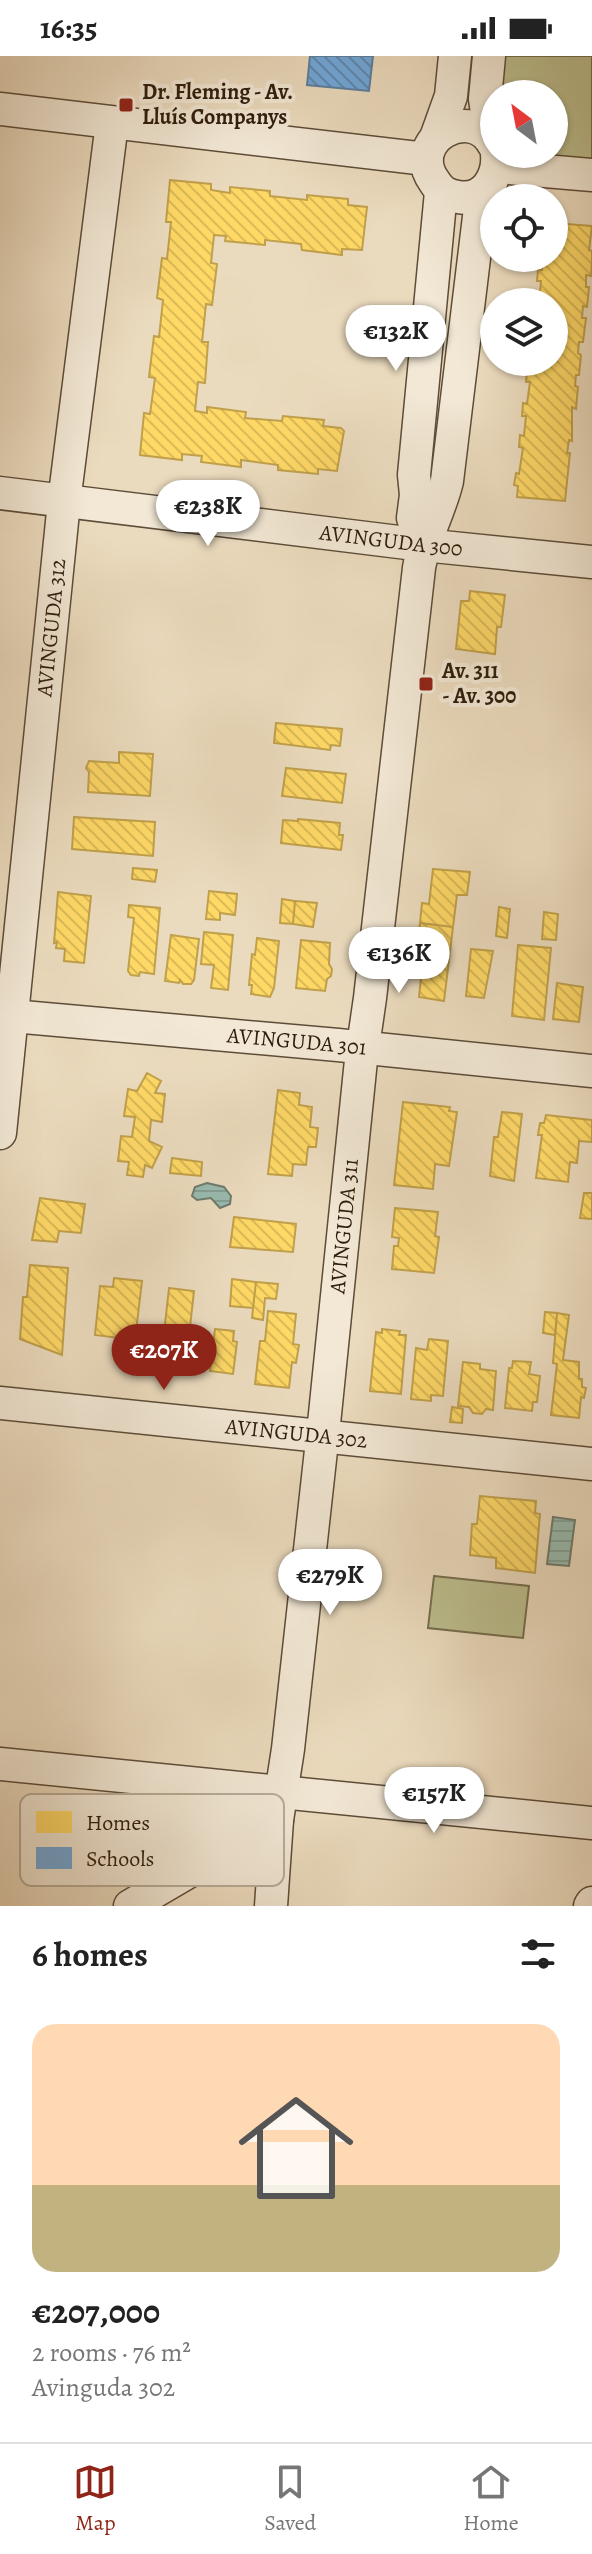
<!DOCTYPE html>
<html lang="en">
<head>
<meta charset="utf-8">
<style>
	:root { --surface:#fff; --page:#f6f6f6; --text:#222; --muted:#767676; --line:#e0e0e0; --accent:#8f2418 }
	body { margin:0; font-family:Alegreya,serif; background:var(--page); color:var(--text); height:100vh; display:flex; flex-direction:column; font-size:30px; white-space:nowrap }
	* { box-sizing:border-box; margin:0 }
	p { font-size:26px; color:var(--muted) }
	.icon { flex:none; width:44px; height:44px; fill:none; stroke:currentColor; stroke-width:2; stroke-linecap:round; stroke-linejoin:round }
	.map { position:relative; height:1850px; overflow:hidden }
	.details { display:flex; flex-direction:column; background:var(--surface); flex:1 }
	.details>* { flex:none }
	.needle { width:52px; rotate:328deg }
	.controls { position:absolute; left:480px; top:24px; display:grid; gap:16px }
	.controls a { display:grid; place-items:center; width:88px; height:88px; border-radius:50%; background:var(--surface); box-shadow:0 2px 6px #0004; font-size:40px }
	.price { position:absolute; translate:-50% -68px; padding:0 18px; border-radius:28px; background:#fff; color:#222; font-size:26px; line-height:52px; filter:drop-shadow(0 2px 4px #0008) }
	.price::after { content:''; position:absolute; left:50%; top:48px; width:24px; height:18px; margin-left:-12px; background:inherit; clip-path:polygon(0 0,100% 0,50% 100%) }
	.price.on { background:var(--accent); color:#fff }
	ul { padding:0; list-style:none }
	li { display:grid; align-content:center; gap:16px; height:424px; padding:0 32px }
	li span { display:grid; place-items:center; height:248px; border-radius:24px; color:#555 }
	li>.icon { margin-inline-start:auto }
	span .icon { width:144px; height:144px; fill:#fffc; stroke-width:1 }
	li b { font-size:34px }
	h2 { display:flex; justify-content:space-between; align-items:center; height:96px; padding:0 32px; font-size:34px }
	.status { display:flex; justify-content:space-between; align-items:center; height:56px; padding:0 40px; background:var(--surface); direction:ltr }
	.status svg { height:22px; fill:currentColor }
	.tabs { display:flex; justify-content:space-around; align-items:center; height:112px; border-top:2px solid var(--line); background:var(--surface); font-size:22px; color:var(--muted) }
	.tabs a { display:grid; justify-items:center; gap:4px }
	.tabs .on { color:var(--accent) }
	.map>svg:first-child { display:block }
	.green { fill:#bcbe8e; stroke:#756d4d; stroke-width:2 }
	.water { fill:url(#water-rules); stroke:#6e7b6e; stroke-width:2 }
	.homes { fill:url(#homes-back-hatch); stroke:#c0a04b; stroke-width:2 }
	.schools { fill:url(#schools-back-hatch); stroke:#5c7e9e; stroke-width:2 }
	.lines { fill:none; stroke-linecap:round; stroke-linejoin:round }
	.minor-casing { stroke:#5d4c38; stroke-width:35 }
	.minor { stroke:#f2e8d5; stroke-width:32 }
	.poi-dot { fill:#8f2418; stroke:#f2e8d5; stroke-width:3 }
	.labels { text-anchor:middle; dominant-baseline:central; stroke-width:8; stroke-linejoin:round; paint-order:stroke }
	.poi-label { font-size:22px; font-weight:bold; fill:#2e1c0c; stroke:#f2e8d5; text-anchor:start }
	.street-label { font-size:22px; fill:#2e1c0c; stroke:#f2e8d5 }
	.key { fill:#f2e8d5; stroke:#b7ab99; stroke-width:2 }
	.key-label { font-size:22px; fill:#2e1c0c }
</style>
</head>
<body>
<div class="status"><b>16:35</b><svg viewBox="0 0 49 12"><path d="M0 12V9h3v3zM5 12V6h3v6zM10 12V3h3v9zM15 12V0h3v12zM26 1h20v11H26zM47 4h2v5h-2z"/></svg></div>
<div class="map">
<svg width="592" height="1850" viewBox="0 0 592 1850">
	<defs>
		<pattern id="water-rules" width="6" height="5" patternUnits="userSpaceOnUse" patternTransform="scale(2)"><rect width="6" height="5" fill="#98bbb0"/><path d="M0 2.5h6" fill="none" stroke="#83a096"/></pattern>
		<pattern id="homes-back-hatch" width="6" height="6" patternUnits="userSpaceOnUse" patternTransform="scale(2)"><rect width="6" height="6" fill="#ffd966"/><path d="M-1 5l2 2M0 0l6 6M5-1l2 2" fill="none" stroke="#dbba57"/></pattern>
		<pattern id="schools-back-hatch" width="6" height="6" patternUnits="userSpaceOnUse" patternTransform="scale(2)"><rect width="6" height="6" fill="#6fa8dc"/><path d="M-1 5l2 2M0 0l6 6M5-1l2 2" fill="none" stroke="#5c88b1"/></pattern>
	</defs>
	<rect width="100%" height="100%" fill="#ebdbbe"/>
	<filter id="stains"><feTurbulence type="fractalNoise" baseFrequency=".0025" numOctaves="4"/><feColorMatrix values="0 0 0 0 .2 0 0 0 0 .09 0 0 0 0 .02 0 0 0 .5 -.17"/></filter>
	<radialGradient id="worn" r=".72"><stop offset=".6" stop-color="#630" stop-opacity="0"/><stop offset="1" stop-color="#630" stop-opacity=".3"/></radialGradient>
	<path class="green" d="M503,0H592V106L529,98H554V38H498Z
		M434,1520L529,1530L523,1582L428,1572Z"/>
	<path class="water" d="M207,1127L224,1131L231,1140L230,1148L220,1152L211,1142L197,1144L192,1140L195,1131Z
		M553,1461L575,1464L569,1510L547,1508Z"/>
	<path class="homes" d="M170,124L211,128V134L230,137V131L270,135V140L307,144V139L348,143V149L367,151L362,194L342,193V199L302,194L301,188L265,184V189L225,185L226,180L214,179L211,207L217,208L212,249L206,248L202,286H208L205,327L198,326L195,355L207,357V351L246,356L245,362L282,365L283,360L324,364L323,370L341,372L344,375L337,415L318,413V418L278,414V409L241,404V411L201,406L202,400L182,398V404L140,399L144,357L150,358L155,322L149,321L154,280L159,281L163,244L157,242L162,202L167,203L171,166H166Z
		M554,167L592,170L589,194L592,195V206L591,220L586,219V231H589L587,251L583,250L582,262H586L583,286H579L578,297L581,299L579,319H576L575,330L578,331L576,353L572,351V385L569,384L567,397H570L565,445L517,441L518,430L514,429L516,417L519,418L523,392L519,391L520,379L524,380L526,360H522L523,347L527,348L530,326H526L527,314H531L532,306H554V246H534H539L541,225H537L538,214H542L543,202H554Z
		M470,535L505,539L501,571H497L495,598L456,593L461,545H469Z
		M276,667L342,673L340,690L331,689L330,694L274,687Z
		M119,696L153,698L150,740L88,736L89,716L86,712L89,705L119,707Z
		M286,712L346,718L342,747L282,740Z
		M74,761L155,766L153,800L72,793Z
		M298,763L340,767L339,779H343L341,794L281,787L283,764L298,765Z
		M133,812L157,814L155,826L132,823Z
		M433,813L470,816L467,839H457L453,871L420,867L422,847L429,848Z
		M209,835L237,838L235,859L220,857V864L206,863Z
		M58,836L91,840L84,907L64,905L65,893L56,892L57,886L54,887Z
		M282,843L295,845L293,868L280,867Z
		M295,845L317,847L313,871L293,868Z
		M129,849L160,852L154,918L140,916L139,920L131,919L128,915L134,862L128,861Z
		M499,851L510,853L507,882L496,880Z
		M544,856L558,858L556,884L542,883Z
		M420,867L453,871L444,945L419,941L424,892L418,891Z
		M204,876L233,879L228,934L211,932L214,909L201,908Z
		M171,879L199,883L194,924L191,928H183L180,924L179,927L165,925Z
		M257,882L279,885L274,932L270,941L251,938L252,929H249L252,898L255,899Z
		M301,884L330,887L329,908L332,913L331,920L327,923L325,935L296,932Z
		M518,889L551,892L544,964L512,960Z
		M471,893L493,895L484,942L466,940Z
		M557,927L583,931L579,966L553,963Z
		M147,1017L161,1025L155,1037L165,1038L162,1066L151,1064L149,1085L162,1091L152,1112L145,1109L143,1121L127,1119L129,1106L118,1105L121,1080L132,1081L135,1061L124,1060L128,1033L137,1035Z
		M278,1034L300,1037L299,1049L312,1051L310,1071L318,1072L316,1091H308L306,1109L293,1108L292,1120L268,1118Z
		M403,1046L450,1051L449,1055L457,1056L449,1110L435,1108L433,1133L394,1129Z
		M502,1056L522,1058L514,1125L490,1120L494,1081H498Z
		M546,1059L592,1064V1086L579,1085L577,1107L570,1106L568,1126L536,1122L542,1079H538L540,1067H544Z
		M172,1102L202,1106L201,1120L170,1117Z
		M584,1137H592V1163L580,1162Z
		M40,1142L85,1148L81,1177L59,1175L57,1186L32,1184Z
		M395,1152L438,1156L435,1180L439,1181L434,1217L392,1213L394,1190H398L399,1182L392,1181Z
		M234,1161L296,1168L293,1196L230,1191Z
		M30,1209L68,1212L62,1299L20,1283L23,1241H27Z
		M114,1222L142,1225L135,1284L95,1279L100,1230L113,1231Z
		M232,1223L256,1226L253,1252L230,1250Z
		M256,1226L278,1228L276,1243L265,1242L263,1264L252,1262Z
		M169,1232L194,1235L188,1289L163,1286Z
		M268,1255L296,1258L293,1288L299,1289L296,1307L292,1306L289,1332L255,1328L260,1285H265Z
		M545,1256L557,1257L555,1279L543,1277Z
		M557,1257L569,1259L563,1304L579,1306V1323H582V1331L586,1332L584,1342L581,1341L579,1362L551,1359L557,1308L553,1307Z
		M215,1273L234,1275L233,1285L237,1286L233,1318L210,1315Z
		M382,1273L400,1275L399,1279H406L401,1338L370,1335L376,1276L382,1277Z
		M429,1283L448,1285L443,1340L431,1339V1345L411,1343L416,1292L427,1294Z
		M513,1305L531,1306L529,1318L540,1320L537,1346H533L532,1355L505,1352L509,1312H512Z
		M463,1306L480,1308V1313L496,1315L493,1354L486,1353L482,1358L473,1357L469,1351L458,1350Z
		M452,1351L463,1353L462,1367L450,1366Z
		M480,1440L536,1445L535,1457L540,1458L535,1517L496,1512V1502L470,1499L472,1468H477Z"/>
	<path class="schools" d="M310,0H373L369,35L307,29Z"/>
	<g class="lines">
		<defs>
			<g id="minor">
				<path d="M489,0L485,43L491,83"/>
				<path d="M0,53L426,103"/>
				<path d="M437,79L451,40L455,0"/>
				<path d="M494,89C472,46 405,84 434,125C440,135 446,139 458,141C485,146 499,120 497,98"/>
				<path d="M498,111L592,119"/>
				<path id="s1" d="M0,437L423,489L592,506"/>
				<path d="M423,489L413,462L416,439L414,419L441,136"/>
				<path id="s2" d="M0,959L338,989L592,1015"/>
				<path id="s3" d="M0,1077L64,446L112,67"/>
				<path id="s4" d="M0,1347L592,1408"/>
				<path d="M0,1708L592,1767"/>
				<path d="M130,1850L277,1764"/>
				<path id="s5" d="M271,1850L277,1764L288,1693L325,1358L361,1004L370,942L419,512C424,481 440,455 447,425L482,136"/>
				<path d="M590,1850L592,1847"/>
			</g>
		</defs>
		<use href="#minor" class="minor-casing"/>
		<use href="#minor" class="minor"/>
	</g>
	<g class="poi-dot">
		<rect x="118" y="41" width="16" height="16" rx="4"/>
		<rect x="418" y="620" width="16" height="16" rx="4"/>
	</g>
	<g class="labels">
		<g class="poi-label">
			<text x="142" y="36">Dr. Fleming - Av.<tspan x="142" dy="25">Lluís Companys</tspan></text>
			<text x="442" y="615">Av. 311<tspan x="442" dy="25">- Av. 300</tspan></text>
		</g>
		<g class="street-label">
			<text stroke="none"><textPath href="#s1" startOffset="394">AVINGUDA 300</textPath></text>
			<text stroke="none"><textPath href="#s3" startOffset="508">AVINGUDA 312</textPath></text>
			<text stroke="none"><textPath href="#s2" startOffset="298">AVINGUDA 301</textPath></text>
			<text stroke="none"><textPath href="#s5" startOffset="684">AVINGUDA 311</textPath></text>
			<text stroke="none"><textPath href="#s4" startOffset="298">AVINGUDA 302</textPath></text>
		</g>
	</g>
	<rect x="20" y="1738" width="264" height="92" rx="12" class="key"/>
	<rect x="36" y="1755" width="36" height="22" fill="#ffd966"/>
	<rect x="36" y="1791" width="36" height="22" fill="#6fa8dc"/>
	<g class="key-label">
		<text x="86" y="1774">Homes</text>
		<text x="86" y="1810">Schools</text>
	</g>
	<rect width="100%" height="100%" filter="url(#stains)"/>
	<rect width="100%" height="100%" fill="url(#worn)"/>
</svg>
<div class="controls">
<a><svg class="needle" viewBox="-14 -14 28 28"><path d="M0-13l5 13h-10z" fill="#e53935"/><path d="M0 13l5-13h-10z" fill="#767676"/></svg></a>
<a><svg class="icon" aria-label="locate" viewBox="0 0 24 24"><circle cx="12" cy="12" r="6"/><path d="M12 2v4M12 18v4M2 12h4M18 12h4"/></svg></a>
<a><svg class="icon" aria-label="layers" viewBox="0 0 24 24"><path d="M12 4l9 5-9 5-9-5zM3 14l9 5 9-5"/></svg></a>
</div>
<b class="price" style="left:396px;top:317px">€132K</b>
<b class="price" style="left:208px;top:492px">€238K</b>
<b class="price" style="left:399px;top:939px">€136K</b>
<b class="price on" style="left:164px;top:1336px">€207K</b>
<b class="price" style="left:330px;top:1561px">€279K</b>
<b class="price" style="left:434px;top:1779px">€157K</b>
</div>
<section class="details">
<h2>6 homes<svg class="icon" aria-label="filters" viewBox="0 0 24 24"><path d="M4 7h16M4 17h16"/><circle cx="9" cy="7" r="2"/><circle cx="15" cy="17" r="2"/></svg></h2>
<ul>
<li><span style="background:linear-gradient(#ffd9b3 65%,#c2b280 0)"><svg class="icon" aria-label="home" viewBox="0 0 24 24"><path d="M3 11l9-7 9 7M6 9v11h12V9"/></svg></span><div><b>€207,000</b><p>2 rooms · 76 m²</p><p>Avinguda 302</p></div></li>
</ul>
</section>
<nav class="tabs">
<a class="on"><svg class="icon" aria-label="map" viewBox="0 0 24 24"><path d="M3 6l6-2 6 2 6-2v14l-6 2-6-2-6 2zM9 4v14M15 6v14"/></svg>Map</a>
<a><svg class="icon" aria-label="saved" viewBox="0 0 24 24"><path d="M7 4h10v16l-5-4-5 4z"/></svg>Saved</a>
<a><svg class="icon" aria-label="home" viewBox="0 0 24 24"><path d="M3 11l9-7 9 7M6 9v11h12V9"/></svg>Home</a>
</nav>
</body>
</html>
